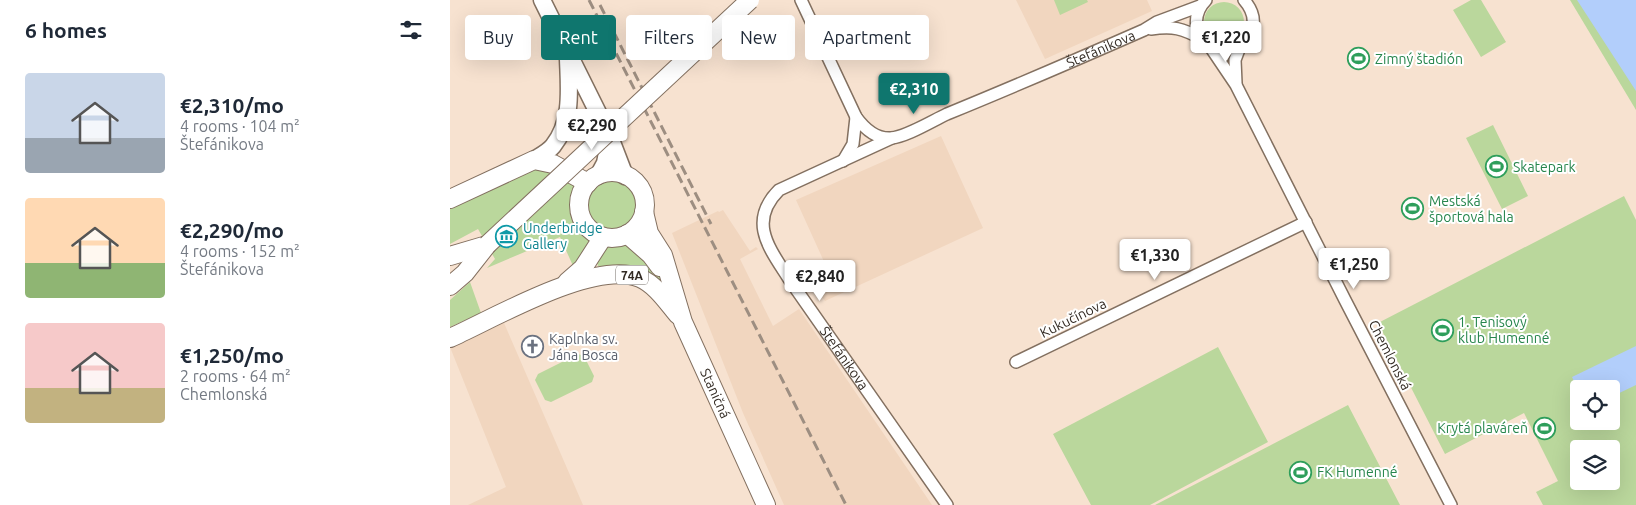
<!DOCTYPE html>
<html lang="en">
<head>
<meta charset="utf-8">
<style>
	:root { --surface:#fff; --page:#f6f6f7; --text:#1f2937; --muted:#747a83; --accent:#0f766e }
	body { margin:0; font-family:Ubuntu,sans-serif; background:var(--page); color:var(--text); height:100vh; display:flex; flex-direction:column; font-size:19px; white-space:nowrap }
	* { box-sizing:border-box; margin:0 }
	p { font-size:16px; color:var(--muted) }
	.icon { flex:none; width:28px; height:28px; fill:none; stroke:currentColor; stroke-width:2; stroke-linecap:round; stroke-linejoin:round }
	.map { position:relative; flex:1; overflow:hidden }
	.details { display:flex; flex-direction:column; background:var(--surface); width:450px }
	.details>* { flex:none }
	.top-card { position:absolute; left:15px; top:15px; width:475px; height:45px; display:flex; gap:10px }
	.controls { position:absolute; left:1120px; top:380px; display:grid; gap:10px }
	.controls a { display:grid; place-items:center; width:50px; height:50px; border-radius:5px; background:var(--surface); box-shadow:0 5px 20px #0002; font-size:25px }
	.price { position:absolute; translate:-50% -42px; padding:0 11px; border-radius:5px; background:#fff; color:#222; font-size:16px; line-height:32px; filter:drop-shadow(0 1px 2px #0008) }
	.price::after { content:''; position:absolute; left:50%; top:30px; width:15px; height:11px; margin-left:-8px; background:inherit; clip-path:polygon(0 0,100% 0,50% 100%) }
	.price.selected { background:var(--accent); color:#fff }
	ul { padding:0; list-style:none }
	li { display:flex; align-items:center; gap:15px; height:125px; padding:0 25px }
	li span { display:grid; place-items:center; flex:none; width:140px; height:100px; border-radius:5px; color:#555 }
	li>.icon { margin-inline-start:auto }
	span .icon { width:60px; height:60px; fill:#fffc; stroke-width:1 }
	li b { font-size:21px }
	h2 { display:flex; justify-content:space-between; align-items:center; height:60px; padding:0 25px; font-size:21px }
	.tag { padding:0 18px; border-radius:5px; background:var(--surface); box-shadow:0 5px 20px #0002; font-size:18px; line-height:45px }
	.tag.selected { background:var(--accent); color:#fff }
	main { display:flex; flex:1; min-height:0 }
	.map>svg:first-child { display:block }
	.built { fill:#f1d6bf }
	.green { fill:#bad79c; fill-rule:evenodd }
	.water { fill:#b2cefb }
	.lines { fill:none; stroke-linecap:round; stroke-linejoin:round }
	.minor-casing { stroke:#837060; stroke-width:14 }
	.secondary-casing { stroke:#837060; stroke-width:19 }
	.primary-casing { stroke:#837060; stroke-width:20 }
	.minor { stroke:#fff; stroke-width:11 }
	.secondary { stroke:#fff; stroke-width:16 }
	.primary { stroke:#fff; stroke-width:18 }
	.rail { stroke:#9d8e81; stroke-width:3; stroke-dasharray:10 5; stroke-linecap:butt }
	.primary-bridge-casing { stroke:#837060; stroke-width:20; stroke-linecap:butt }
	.primary-bridge { stroke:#fff; stroke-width:18 }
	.labels { text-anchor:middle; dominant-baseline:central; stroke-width:4; stroke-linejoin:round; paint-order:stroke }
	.shield { fill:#fff; stroke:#706a65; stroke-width:1 }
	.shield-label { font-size:12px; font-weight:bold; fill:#322a23 }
	.street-label { font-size:14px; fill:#322a23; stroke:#fff }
	.leisure-label { font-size:14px; fill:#27864d; stroke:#fff; text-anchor:start }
	.culture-label { font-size:14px; fill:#0d838f; stroke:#fff; text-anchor:start }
	.worship-label { font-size:14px; fill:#5b616d; stroke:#fff; text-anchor:start }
</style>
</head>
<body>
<main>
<section class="details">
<h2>6 homes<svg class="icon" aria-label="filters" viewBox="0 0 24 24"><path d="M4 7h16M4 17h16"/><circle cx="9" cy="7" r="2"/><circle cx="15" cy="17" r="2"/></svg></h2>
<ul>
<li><span style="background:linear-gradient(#c9d6e8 65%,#9aa5b1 0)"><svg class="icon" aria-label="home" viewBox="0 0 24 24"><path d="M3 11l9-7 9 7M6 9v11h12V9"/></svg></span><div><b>€2,310/mo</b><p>4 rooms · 104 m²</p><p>Štefánikova</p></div></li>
<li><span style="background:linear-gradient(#ffd9b3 65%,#8fb573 0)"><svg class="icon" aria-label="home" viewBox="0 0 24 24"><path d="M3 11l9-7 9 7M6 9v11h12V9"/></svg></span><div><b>€2,290/mo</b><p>4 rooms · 152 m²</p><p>Štefánikova</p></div></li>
<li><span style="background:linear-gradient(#f6c9c9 65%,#c2b280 0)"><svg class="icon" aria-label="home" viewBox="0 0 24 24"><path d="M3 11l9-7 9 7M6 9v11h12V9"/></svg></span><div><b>€1,250/mo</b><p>2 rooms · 64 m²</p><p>Chemlonská</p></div></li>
</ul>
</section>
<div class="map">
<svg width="1186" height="505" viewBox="0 0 1186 505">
	<rect width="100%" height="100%" fill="#f7e2d0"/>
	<path class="built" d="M566,0H697L702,11L595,59Z
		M491,136L533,228L375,301L357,275L376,266L346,200Z
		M273,210L300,251L306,247L308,249L290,259L323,326L349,309L482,505H334L293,413L222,233L268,211L269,212Z
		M54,323L133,505H18L56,487L0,347Z"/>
	<path class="green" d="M604,0H637L638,2L610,15Z
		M1021,0H1031L1056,42L1031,57L1003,10Z
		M1120,0H1186V110Z
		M754 22a20 20 0 1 1 40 0a20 20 0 1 1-40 0Z
		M1043,125L1078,196L1052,209L1016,138Z
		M79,168L102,169L130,186C121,205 126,227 145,237L124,268L110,237L37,268L45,259L28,229L0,244V205Z
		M138 204a25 25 0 1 1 50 0a25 25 0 1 1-50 0Z
		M1174,196L1186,220V505H1093L1086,492L1108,481L1074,413L995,454L928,323ZM1129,389H1161V421H1129ZM1129,449H1161V481H1129Z
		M165,241L180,244L208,272L212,283L191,271L178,266H148L146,258L160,243Z
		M20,282L31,313L0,327V300Z
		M768,347L818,442L700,505H641L603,434Z
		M128,354L134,356L144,376L142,382L101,402L95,400L85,380L88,374Z
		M898,405L950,505H705Z"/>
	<path class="water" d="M1127,0H1186V91Z
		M1186,346V385L1161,397V389H1129V392L1122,377Z"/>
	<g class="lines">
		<defs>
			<g id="minor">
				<path id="s1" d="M351,0L406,117C414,128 426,139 441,138C456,137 482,121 497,114C563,87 628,59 694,30L707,22L750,6"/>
				<path d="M756,0C748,8 745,17 747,28C758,72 828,39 794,0"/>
				<path d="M701,29C723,26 732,28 752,39"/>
				<path d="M759,45L786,85L895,300L1001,505"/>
				<path d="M786,83L785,60L791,44"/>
				<path id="s2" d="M442,138L329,190C297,222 320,249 339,279L497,505"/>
				<path d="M393,161L403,144L406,117"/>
				<path d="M566,362L856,222"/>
			</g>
			<path id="secondary" d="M92,0L160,137L175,176
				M84,160C90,156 98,152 103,146C123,121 119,89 118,59
				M148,176L155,163L160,137"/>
			<g id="primary">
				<circle cx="162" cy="205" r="33"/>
				<path d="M0,199L84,160L103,164L138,183"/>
				<path id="s3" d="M194,212L199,233L213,255L233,322L316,505"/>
				<path d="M177,234L201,255L210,267"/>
				<path d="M0,256L37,245"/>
				<path d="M117,282L133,268L153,237"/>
				<path d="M0,286L15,273L37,245"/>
				<path d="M0,338C45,318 144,259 190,278C206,285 217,302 228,315"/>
			</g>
		</defs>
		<use href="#minor" class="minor-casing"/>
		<use href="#secondary" class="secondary-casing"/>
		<use href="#primary" class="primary-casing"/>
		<use href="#minor" class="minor"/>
		<use href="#secondary" class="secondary"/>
		<use href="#primary" class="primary"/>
		<path class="rail" d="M139,0L396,505
			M150,5L261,224"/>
		<defs>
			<path id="primary-bridge" d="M37,245L300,0"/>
		</defs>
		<use href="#primary-bridge" class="primary-bridge-casing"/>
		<use href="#primary-bridge" class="primary-bridge"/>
	</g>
	<defs>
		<symbol id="stadium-ring" viewBox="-11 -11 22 22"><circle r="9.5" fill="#fff" stroke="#2e9e5b" stroke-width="1.5"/><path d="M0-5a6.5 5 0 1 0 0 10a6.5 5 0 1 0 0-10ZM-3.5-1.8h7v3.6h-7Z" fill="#2e9e5b"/></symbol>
		<symbol id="museum-ring" viewBox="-11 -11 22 22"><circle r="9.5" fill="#fff" stroke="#0f9aa8" stroke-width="1.5"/><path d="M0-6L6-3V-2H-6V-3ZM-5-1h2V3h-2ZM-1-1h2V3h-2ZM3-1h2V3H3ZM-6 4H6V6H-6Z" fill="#0f9aa8"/></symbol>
		<symbol id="church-ring" viewBox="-11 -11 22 22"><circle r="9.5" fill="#fff" stroke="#6b7280" stroke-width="1.5"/><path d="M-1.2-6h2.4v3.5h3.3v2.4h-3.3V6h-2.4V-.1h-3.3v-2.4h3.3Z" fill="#6b7280"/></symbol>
	</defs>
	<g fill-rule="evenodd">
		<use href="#stadium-ring" x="896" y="46" width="25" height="25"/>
		<use href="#stadium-ring" x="1034" y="154" width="25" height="25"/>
		<use href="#stadium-ring" x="950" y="196" width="25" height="25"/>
		<use href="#museum-ring" x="44" y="224" width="25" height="25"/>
		<use href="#stadium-ring" x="980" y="318" width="25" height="25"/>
		<use href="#church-ring" x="70" y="334" width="25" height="25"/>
		<use href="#stadium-ring" x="1082" y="416" width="25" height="25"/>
		<use href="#stadium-ring" x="838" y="460" width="25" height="25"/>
	</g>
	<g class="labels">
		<rect class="shield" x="166" y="265.5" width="32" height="19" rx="4"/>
		<g class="shield-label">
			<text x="182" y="275">74A</text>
		</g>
		<g class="street-label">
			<text stroke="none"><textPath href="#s1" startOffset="400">Štefánikova</textPath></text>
			<text transform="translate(623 318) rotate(-26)">Kukučínova</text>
			<text transform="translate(940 355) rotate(63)">Chemlonská</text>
			<text stroke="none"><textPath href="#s2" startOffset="321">Štefánikova</textPath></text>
			<text stroke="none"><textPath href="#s3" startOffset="196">Staničná</textPath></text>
		</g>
		<g class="leisure-label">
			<text x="925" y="59">Zimný štadión</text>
			<text x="1063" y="167">Skatepark</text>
			<text x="979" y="201">Mestská<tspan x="979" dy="16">športová hala</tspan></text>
			<text x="1008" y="322">1. Tenisový<tspan x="1008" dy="16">klub Humenné</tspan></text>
			<text x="1078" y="428" text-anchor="end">Krytá plaváreň</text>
			<text x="867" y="472">FK Humenné</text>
		</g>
		<g class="culture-label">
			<text x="73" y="228">Underbridge<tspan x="73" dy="16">Gallery</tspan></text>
		</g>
		<g class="worship-label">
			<text x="99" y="339">Kaplnka sv.<tspan x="99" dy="16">Jána Bosca</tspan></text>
		</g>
	</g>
</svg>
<div class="controls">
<a><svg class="icon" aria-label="locate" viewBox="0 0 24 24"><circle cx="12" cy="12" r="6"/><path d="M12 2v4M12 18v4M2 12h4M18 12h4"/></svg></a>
<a><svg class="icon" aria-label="layers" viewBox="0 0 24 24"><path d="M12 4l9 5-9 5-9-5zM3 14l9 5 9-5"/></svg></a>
</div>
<b class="price" style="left:776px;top:63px">€1,220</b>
<b class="price selected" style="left:464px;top:115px">€2,310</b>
<b class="price" style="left:142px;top:151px">€2,290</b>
<b class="price" style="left:705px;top:281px">€1,330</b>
<b class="price" style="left:904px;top:290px">€1,250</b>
<b class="price" style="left:370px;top:302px">€2,840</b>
<div class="top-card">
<a class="tag">Buy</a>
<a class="tag selected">Rent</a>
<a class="tag">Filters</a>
<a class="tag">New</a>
<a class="tag">Apartment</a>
</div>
</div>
</main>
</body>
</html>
